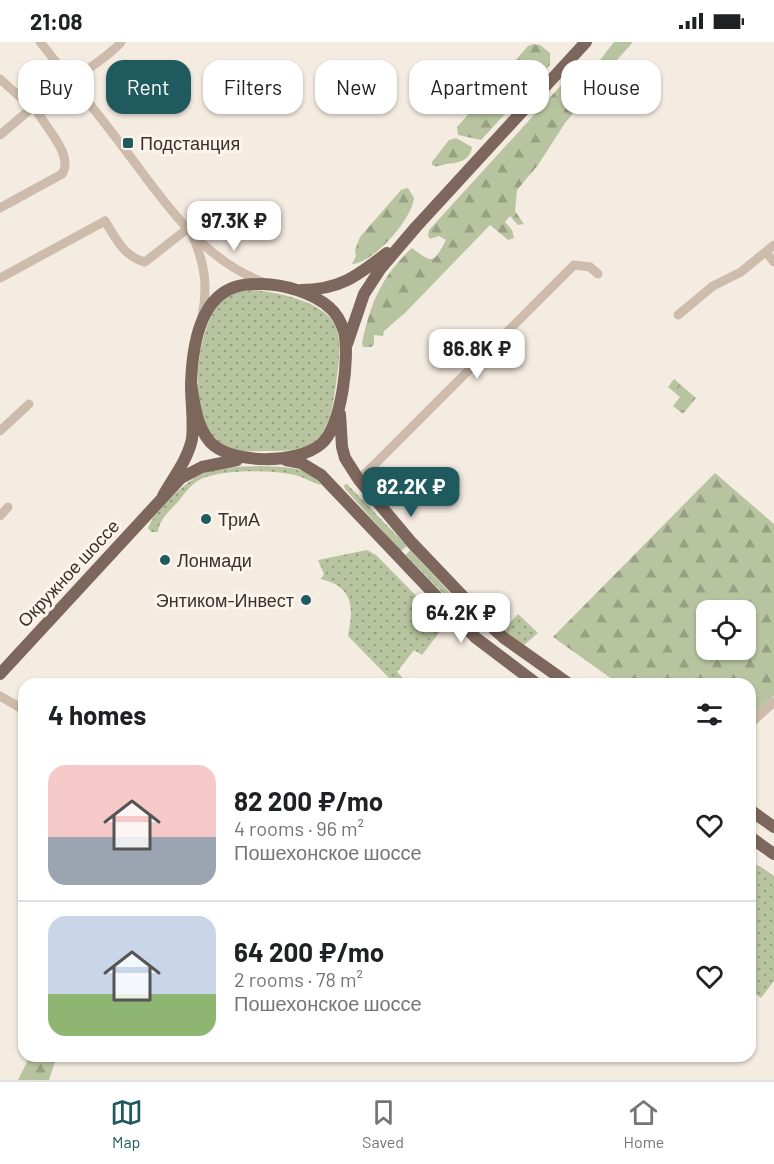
<!DOCTYPE html>
<html lang="en">
<head>
<meta charset="utf-8">
<style>
	:root { --surface:#fff; --page:#f2f2f2; --text:#202124; --muted:#757577; --line:#e0e0e0; --accent:#1f5a5e }
	body { margin:0; font-family:Barlow,sans-serif; background:var(--page); color:var(--text); height:100vh; display:flex; flex-direction:column; font-size:22px; white-space:nowrap }
	* { box-sizing:border-box; margin:0 }
	p { font-size:20px; color:var(--muted) }
	.icon { flex:none; width:33px; height:33px; fill:none; stroke:currentColor; stroke-width:2; stroke-linecap:round; stroke-linejoin:round }
	.map { position:relative; flex:1; overflow:hidden }
	.sheet { position:absolute; left:18px; top:636px; width:738px; height:384px; display:flex; flex-direction:column; background:var(--surface); border-radius:18px; box-shadow:0 2px 4px #0004 }
	.sheet>* { flex:none }
	.guide { position:absolute; left:18px; top:18px; width:738px; height:54px; display:flex; gap:12px }
	.buttons { position:absolute; left:696px; top:558px; display:grid; gap:12px }
	.buttons a { display:grid; place-items:center; width:60px; height:60px; border-radius:12px; background:var(--surface); box-shadow:0 2px 4px #0004; font-size:30px }
	.price { position:absolute; translate:-50% -51px; padding:0 14px; border-radius:12px; background:#fff; color:#222; font-size:20px; line-height:39px; filter:drop-shadow(0 2px 3px #0008) }
	.price::after { content:''; position:absolute; left:50%; top:36px; width:18px; height:14px; margin-left:-9px; background:inherit; clip-path:polygon(0 0,100% 0,50% 100%) }
	.price.selected { background:var(--accent); color:#fff }
	ul { padding:0; list-style:none }
	li { display:flex; align-items:center; gap:18px; height:150px; padding:0 30px }
	li+li { border-top:2px solid var(--line) }
	li span { display:grid; place-items:center; flex:none; width:168px; height:120px; border-radius:18px; color:#555 }
	li>.icon { margin-inline-start:auto }
	span .icon { width:72px; height:72px; fill:#fffc; stroke-width:1 }
	li b { font-size:26px }
	h2 { display:flex; justify-content:space-between; align-items:center; height:72px; padding:0 30px; font-size:26px }
	.tag { padding:0 21px; border-radius:18px; background:var(--surface); box-shadow:0 2px 4px #0004; font-size:21px; line-height:54px }
	.tag.selected { background:var(--accent); color:#fff }
	.status { display:flex; justify-content:space-between; align-items:center; height:42px; padding:0 30px; background:var(--surface); direction:ltr }
	.status svg { height:16px; fill:currentColor }
	.tabs { display:flex; justify-content:space-around; align-items:center; height:84px; border-top:2px solid var(--line); background:var(--surface); font-size:16px; color:var(--muted) }
	.tabs a { display:grid; justify-items:center; gap:3px }
	.tabs .selected { color:var(--accent) }
	.map>svg:first-child { display:block }
	.grass { fill:url(#grass-dots) }
	.forest { fill:url(#forest-firs); fill-rule:evenodd }
	.park { fill:url(#park-crowns) }
	.lines { fill:none; stroke-linecap:round; stroke-linejoin:round }
	.minor { stroke:#cdbbac; stroke-width:9 }
	.major { stroke:#7d675c; stroke-width:12 }
	.poi-dot { fill:#1f5a5e; stroke:#fbf5ee; stroke-width:2 }
	.labels { text-anchor:middle; dominant-baseline:central; stroke-width:6; stroke-linejoin:round; paint-order:stroke }
	.poi-label { font-size:18px; fill:#3b302b; stroke:#fbf5ee; text-anchor:start }
	.street-label { font-size:18px; fill:#3b302b; stroke:#fbf5ee }
</style>
</head>
<body>
<div class="status"><b>21:08</b><svg viewBox="0 0 49 12"><path d="M0 12V9h3v3zM5 12V6h3v6zM10 12V3h3v9zM15 12V0h3v12zM26 1h20v11H26zM47 4h2v5h-2z"/></svg></div>
<div class="map">
<svg width="774" height="1038" viewBox="0 0 774 1038">
	<defs>
		<pattern id="grass-dots" width="8" height="8" patternUnits="userSpaceOnUse" patternTransform="scale(1.5)"><rect width="8" height="8" fill="#b8c4a0"/><path d="M2 2h.1M6 6h.1" fill="none" stroke="#97a083" stroke-width="1.8" stroke-linecap="round"/></pattern>
		<pattern id="forest-firs" width="22" height="20" patternUnits="userSpaceOnUse" patternTransform="scale(1.5)"><rect width="22" height="20" fill="#b8c4a0"/><path d="M5 1l3.5 6h-7zM16 11l3.5 6h-7z" fill="#97a083"/></pattern>
		<pattern id="park-crowns" width="20" height="18" patternUnits="userSpaceOnUse" patternTransform="scale(1.5)"><rect width="20" height="18" fill="#b8c4a0"/><path d="M2 6a3 3 0 1 1 6 0M12 15a3 3 0 1 1 6 0" fill="none" stroke="#97a083"/></pattern>
	</defs>
	<rect width="100%" height="100%" fill="#f4ebe1"/>
	<path class="grass" d="M251,248C275,249 330,260 337,288C342,305 338,325 336,342C333,362 331,383 317,397C305,409 285,409 269,409C256,409 237,411 225,405C185,384 194,286 222,259C230,251 240,249 251,248Z
		M262,424C284,425 308,424 321,443C312,441 304,435 295,433C271,428 224,427 201,437C192,441 184,452 178,460C169,469 159,478 158,490H151L148,486C152,476 160,467 168,459C201,424 216,425 262,424Z
		M347,442L407,504L401,509L345,447L344,443Z
		M367,508L376,513L445,583L422,613L414,608L397,630L405,638L401,642L394,641L348,594C354,564 353,545 321,537L324,532L318,518Z
		M410,508L483,586L484,590H480L406,513Z
		M518,572L538,591L524,603L513,597L506,589V585Z
		M750,822L760,824L774,834V939L761,956L750,948Z"/>
	<path class="forest" d="M614,0H633L600,37L594,34V26Z
		M533,2L540,3L550,11V23L481,98L458,93L457,85L528,4Z
		M564,40L574,43L584,50L585,57L565,81L538,123L517,148L515,169L524,182L518,183L510,174L505,180L512,188L514,196L508,198L490,183L406,270L384,289L383,294L374,293V303L371,305H363L362,301C371,260 381,235 412,206C433,222 433,222 446,198L439,194L430,197L428,194L429,188Z
		M456,96L472,105C470,119 458,121 446,122C440,123 438,126 432,123V120L449,98Z
		M408,146L414,156C412,177 374,221 352,222L356,214L355,208L360,195L401,148Z
		M715,431L774,482V654L750,676V642H619L553,595ZM706,568H746V608H706Z
		M30,1014H57L49,1038H18Z"/>
	<path class="park" d="M674,337L696,356L683,372L673,364L680,355L668,345Z"/>
	<g class="lines">
		<path class="minor" d="M40,0C68,35 96,69 123,105C161,155 200,217 263,240
			M0,37L29,63L34,64
			M0,93L34,64C39,51 57,46 68,40C79,34 115,9 121,0
			M0,166L62,132C75,113 43,83 34,64
			M193,195C205,222 208,245 202,275
			M766,210L774,220
			M0,236L105,179C115,195 124,215 145,220L187,187
			M678,273L713,244L741,230L774,203
			M0,389L29,362
			M359,438L574,223L590,225L598,232
			M0,474L8,465
			M0,654L24,668
			M750,682L774,660"/>
		<path class="major" d="M301,248C340,248 357,234 387,211
			M347,302L364,252L381,226L416,185L586,0
			M340,372L342,405L345,416L359,438L412,501L494,587L504,596L569,642
			M286,418L301,421L321,433L476,596L537,642
			M163,454C173,436 188,417 192,397C194,380 191,360 191,343C192,309 198,257 235,245C244,242 253,242 262,242C283,242 314,251 330,266C337,272 341,280 344,289C350,314 342,384 321,402C298,422 231,423 210,400C196,383 194,361 191,340
			M0,632L181,436L202,425L237,418
			M750,768L774,785
			M750,795L774,812"/>
	</g>
	<g class="poi-dot">
		<rect x="122" y="95" width="12" height="12" rx="3"/>
		<circle cx="206" cy="477" r="6"/>
		<circle cx="165" cy="518" r="6"/>
		<circle cx="306" cy="558" r="6"/>
	</g>
	<g class="labels">
		<g class="poi-label">
			<text x="140" y="101">Подстанция</text>
			<text x="218" y="477">ТриА</text>
			<text x="177" y="518">Лонмади</text>
			<text x="294" y="558" text-anchor="end">Энтиком-Инвест</text>
		</g>
		<g class="street-label">
			<text transform="translate(68 531) rotate(-47)">Окружное шоссе</text>
		</g>
	</g>
</svg>
<div class="buttons">
<a><svg class="icon" aria-label="locate" viewBox="0 0 24 24"><circle cx="12" cy="12" r="6"/><path d="M12 2v4M12 18v4M2 12h4M18 12h4"/></svg></a>
</div>
<b class="price" style="left:234px;top:210px">97.3K ₽</b>
<b class="price" style="left:477px;top:338px">86.8K ₽</b>
<b class="price selected" style="left:411px;top:476px">82.2K ₽</b>
<b class="price" style="left:461px;top:602px">64.2K ₽</b>
<div class="guide">
<a class="tag">Buy</a>
<a class="tag selected">Rent</a>
<a class="tag">Filters</a>
<a class="tag">New</a>
<a class="tag">Apartment</a>
<a class="tag">House</a>
</div>
<section class="sheet">
<h2>4 homes<svg class="icon" aria-label="filters" viewBox="0 0 24 24"><path d="M4 7h16M4 17h16"/><circle cx="9" cy="7" r="2"/><circle cx="15" cy="17" r="2"/></svg></h2>
<ul>
<li><span style="background:linear-gradient(#f6c9c9 60%,#9aa5b1 0)"><svg class="icon" aria-label="home" viewBox="0 0 24 24"><path d="M3 11l9-7 9 7M6 9v11h12V9"/></svg></span><div><b>82 200 ₽/mo</b><p>4 rooms · 96 m²</p><p>Пошехонское шоссе</p></div><svg class="icon" aria-label="heart" viewBox="0 0 24 24"><path d="M12 20l-8-8c-3-5 5-10 8-4 3-6 11-1 8 4z"/></svg></li>
<li><span style="background:linear-gradient(#c9d6e8 65%,#8fb573 0)"><svg class="icon" aria-label="home" viewBox="0 0 24 24"><path d="M3 11l9-7 9 7M6 9v11h12V9"/></svg></span><div><b>64 200 ₽/mo</b><p>2 rooms · 78 m²</p><p>Пошехонское шоссе</p></div><svg class="icon" aria-label="heart" viewBox="0 0 24 24"><path d="M12 20l-8-8c-3-5 5-10 8-4 3-6 11-1 8 4z"/></svg></li>
</ul>
</section>
</div>
<nav class="tabs">
<a class="selected"><svg class="icon" aria-label="map" viewBox="0 0 24 24"><path d="M3 6l6-2 6 2 6-2v14l-6 2-6-2-6 2zM9 4v14M15 6v14"/></svg>Map</a>
<a><svg class="icon" aria-label="saved" viewBox="0 0 24 24"><path d="M7 4h10v16l-5-4-5 4z"/></svg>Saved</a>
<a><svg class="icon" aria-label="home" viewBox="0 0 24 24"><path d="M3 11l9-7 9 7M6 9v11h12V9"/></svg>Home</a>
</nav>
</body>
</html>
